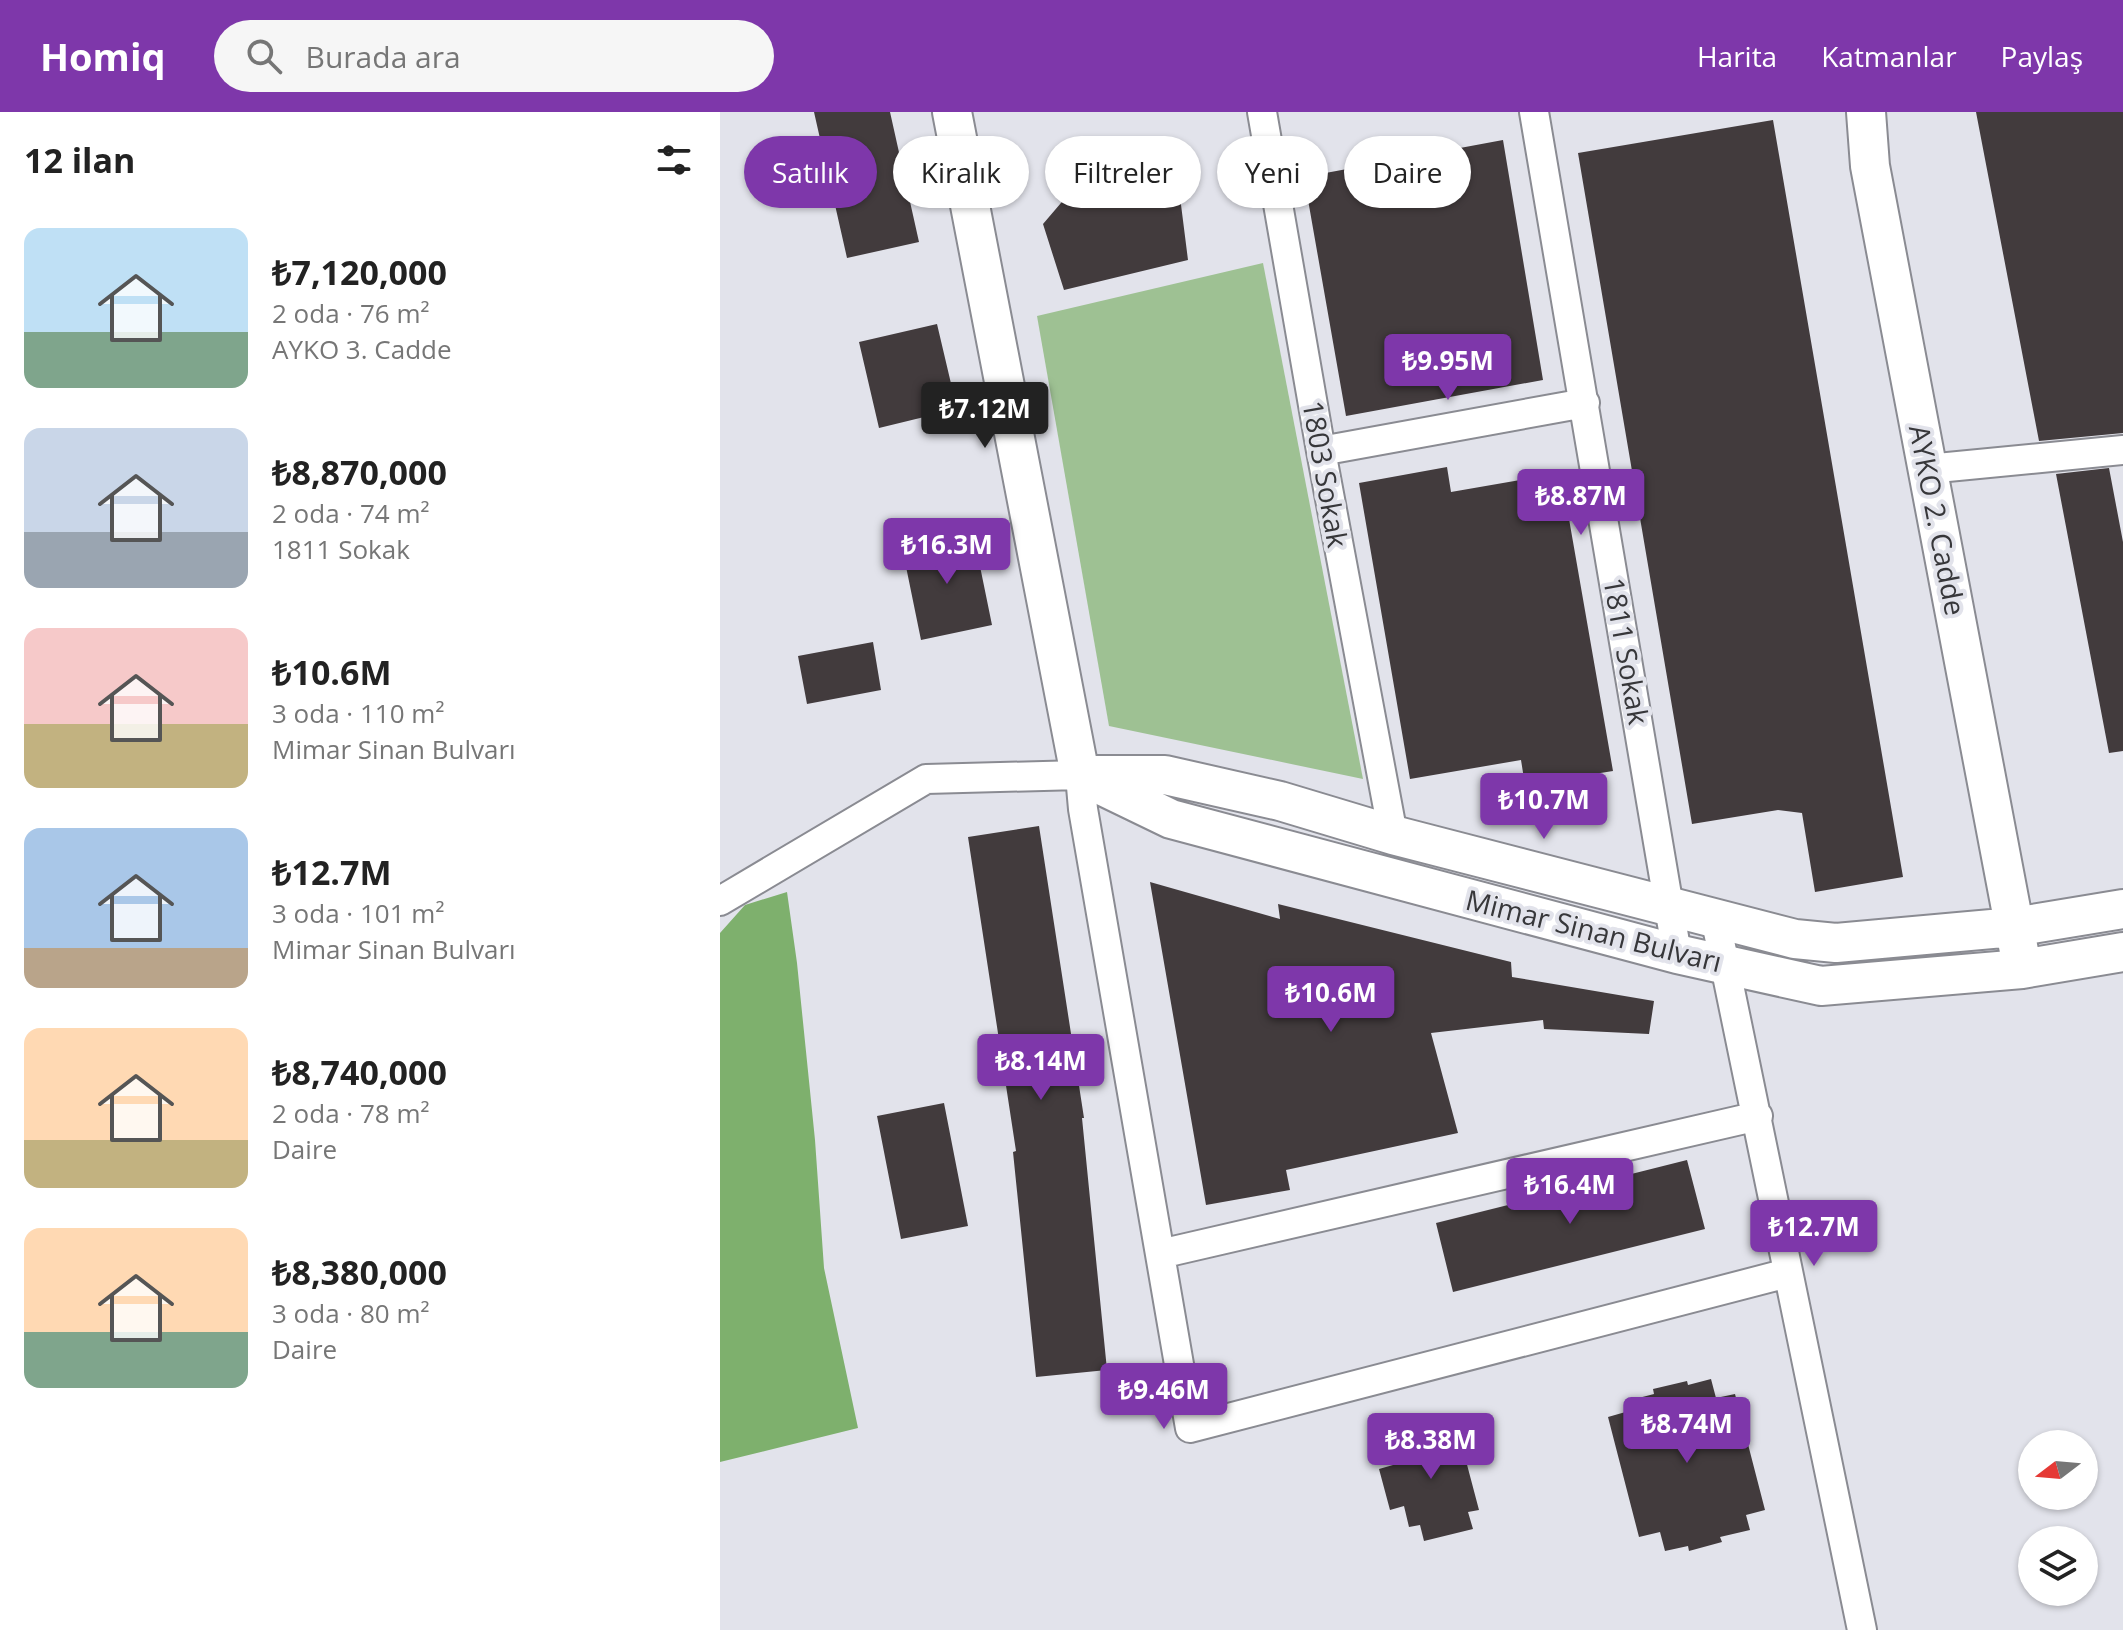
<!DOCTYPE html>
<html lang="tr">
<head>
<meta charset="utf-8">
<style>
	:root { --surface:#fff; --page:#f6f6f6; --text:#222; --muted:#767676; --accent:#7e37aa }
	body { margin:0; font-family:"Open Sans",sans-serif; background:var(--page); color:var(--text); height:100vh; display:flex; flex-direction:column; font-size:30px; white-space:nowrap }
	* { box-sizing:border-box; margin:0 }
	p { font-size:26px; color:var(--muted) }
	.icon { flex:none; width:44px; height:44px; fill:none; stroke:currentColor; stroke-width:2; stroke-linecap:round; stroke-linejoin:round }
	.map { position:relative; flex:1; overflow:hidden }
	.drawer { display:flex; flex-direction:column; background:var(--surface); width:720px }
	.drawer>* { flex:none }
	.guide { position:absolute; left:24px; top:24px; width:760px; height:72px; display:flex; gap:16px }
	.needle { width:52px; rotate:254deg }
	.tools { position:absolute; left:1298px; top:1318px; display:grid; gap:16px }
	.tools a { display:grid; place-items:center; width:80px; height:80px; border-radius:50%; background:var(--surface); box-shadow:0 2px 6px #0004; font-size:40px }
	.price { position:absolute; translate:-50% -68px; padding:0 18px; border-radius:8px; background:var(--accent); color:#fff; font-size:26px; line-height:52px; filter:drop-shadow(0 2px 4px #0008) }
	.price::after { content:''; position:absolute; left:50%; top:48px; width:24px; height:18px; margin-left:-12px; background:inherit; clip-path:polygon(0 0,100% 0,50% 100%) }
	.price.active { background:#222; color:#fff }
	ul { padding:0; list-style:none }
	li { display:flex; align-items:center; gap:24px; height:200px; padding:0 24px }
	li span { display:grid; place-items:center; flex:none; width:224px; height:160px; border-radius:16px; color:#555 }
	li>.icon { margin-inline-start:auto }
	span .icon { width:96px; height:96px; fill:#fffc; stroke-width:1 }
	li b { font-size:34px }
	h2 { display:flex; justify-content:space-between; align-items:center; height:96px; padding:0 24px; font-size:34px }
	.pill { padding:0 28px; border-radius:36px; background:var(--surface); box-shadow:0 2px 6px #0004; font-size:28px; line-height:72px }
	.pill.active { background:var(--accent); color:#fff }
	header { display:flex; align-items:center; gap:48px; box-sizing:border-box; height:112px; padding:0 40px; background:var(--accent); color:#fff }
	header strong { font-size:38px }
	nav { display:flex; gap:44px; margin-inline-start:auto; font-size:28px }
	.search { width:560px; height:72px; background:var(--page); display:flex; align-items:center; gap:20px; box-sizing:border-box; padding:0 28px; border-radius:44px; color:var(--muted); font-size:30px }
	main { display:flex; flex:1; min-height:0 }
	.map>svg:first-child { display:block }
	.green { fill:#9ec193 }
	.forest { fill:#7eb06d }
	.building { fill:#423b3d }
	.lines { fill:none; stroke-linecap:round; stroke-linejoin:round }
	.street-casing { stroke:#8a8b92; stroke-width:32 }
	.secondary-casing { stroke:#8a8b92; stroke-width:42 }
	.street { stroke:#fff; stroke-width:28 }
	.secondary { stroke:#fff; stroke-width:38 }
	.labels { text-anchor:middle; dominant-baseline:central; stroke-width:8; stroke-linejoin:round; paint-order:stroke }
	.street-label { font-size:28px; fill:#37373a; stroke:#e2e3eb }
</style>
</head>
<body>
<header>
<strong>Homiq</strong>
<div class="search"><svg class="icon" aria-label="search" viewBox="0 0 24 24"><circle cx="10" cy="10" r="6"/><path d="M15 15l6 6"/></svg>Burada ara</div>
<nav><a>Harita</a><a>Katmanlar</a><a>Paylaş</a></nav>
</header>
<main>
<section class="drawer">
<h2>12 ilan<svg class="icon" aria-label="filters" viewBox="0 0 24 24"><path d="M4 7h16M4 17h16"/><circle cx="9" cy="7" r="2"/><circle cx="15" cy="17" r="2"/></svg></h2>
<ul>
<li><span style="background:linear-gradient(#bfe0f5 65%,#7fa58c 0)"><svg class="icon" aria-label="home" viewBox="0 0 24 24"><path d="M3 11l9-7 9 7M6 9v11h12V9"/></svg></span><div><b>₺7,120,000</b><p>2 oda · 76 m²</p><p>AYKO 3. Cadde</p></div></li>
<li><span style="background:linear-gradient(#c9d6e8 65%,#9aa5b1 0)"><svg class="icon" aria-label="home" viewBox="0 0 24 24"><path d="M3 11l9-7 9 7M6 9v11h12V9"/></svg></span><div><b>₺8,870,000</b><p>2 oda · 74 m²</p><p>1811 Sokak</p></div></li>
<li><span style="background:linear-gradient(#f6c9c9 60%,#c2b280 0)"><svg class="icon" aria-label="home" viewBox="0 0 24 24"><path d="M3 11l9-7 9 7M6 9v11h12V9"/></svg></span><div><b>₺10.6M</b><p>3 oda · 110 m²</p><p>Mimar Sinan Bulvarı</p></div></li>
<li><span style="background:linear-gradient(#a9c7e8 75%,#b9a48a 0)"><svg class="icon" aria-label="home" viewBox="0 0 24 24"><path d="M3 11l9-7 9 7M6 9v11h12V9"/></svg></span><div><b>₺12.7M</b><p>3 oda · 101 m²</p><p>Mimar Sinan Bulvarı</p></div></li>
<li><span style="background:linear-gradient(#ffd9b3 70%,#c2b280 0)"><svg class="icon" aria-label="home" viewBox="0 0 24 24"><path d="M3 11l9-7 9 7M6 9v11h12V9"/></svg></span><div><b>₺8,740,000</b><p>2 oda · 78 m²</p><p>Daire</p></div></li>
<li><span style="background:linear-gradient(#ffd9b3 65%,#7fa58c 0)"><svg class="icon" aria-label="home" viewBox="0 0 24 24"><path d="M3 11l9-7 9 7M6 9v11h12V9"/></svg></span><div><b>₺8,380,000</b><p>3 oda · 80 m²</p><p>Daire</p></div></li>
</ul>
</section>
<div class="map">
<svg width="1403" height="1518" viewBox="0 0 1403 1518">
	<rect width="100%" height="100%" fill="#e2e3eb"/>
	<path class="green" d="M543,151L643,667L389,614L317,204Z"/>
	<path class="forest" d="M67,780L77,851L95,1028L104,1156L138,1316L0,1350V821L25,793Z"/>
	<path class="building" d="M94,0H170L199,130L127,146Z
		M1256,0H1403V321L1319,329Z
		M1053,8L1183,765L1095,780L1082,701L1058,698L972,712L858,41Z
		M783,28L823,268L626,304L584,65Z
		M457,61L468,148L344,178L323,112L364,64Z
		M217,212L237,297L159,316L139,230Z
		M727,355L731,380L841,361L893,659L805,673L801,648L690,667L639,371Z
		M1389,356L1403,430V639L1389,641L1336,362Z
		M253,420L272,513L201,528L182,435Z
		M153,530L161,578L87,592L78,544Z
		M319,714L364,1006H362L387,1258L316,1265L293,1040L296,1039L248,725Z
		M430,770L560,807L558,792L791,850L792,865L934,889L929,922L824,917L823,908L711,921L738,1021L566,1058L570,1078L486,1093Z
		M224,991L248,1114L181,1127L157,1004Z
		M967,1048L985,1117L733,1180L716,1111Z
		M991,1267L996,1286L1015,1282L1045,1398L1026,1403L1030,1418L1000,1425L1002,1430L969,1439L968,1434L945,1439L940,1420L919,1425L888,1305L909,1299L907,1289L934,1282L933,1277L967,1269L968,1273Z
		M736,1311L759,1398L748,1400L753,1417L704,1429L700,1413L689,1415L684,1394L670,1398L659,1357L673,1353L668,1331L682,1328L681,1321L712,1313L713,1317Z"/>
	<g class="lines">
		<defs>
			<path id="street" d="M542,0L601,339L673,723
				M814,0L957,842
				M601,339L865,291
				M1207,357L1403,338
				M0,789L206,667L360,663L363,697L470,1316L1068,1161
				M995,805L1142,1518
				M440,1142L1038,1004"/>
			<path id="secondary" d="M232,0L360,663
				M1146,0L1150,54L1299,839
				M360,663L451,707L957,842L1101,874L1302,857L1403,840
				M374,663H445L560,689L673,723L1075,827L1116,831L1294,815L1403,797"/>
		</defs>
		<use href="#street" class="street-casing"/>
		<use href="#secondary" class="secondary-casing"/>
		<use href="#street" class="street"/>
		<use href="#secondary" class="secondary"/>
	</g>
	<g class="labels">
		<g class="street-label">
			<text transform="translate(606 362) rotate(80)">1803 Sokak</text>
			<text transform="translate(1218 408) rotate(79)">AYKO 2. Cadde</text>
			<text transform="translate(907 539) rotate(80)">1811 Sokak</text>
			<text transform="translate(874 818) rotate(14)">Mimar Sinan Bulvarı</text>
		</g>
	</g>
</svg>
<div class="tools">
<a><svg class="needle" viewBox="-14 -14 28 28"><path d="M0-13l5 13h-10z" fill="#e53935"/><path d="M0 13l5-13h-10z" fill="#767676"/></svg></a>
<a><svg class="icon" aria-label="layers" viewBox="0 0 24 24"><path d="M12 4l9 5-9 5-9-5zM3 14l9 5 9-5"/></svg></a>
</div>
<b class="price" style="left:728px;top:290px">₺9.95M</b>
<b class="price active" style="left:265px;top:338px">₺7.12M</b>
<b class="price" style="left:861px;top:425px">₺8.87M</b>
<b class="price" style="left:227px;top:474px">₺16.3M</b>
<b class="price" style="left:824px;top:729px">₺10.7M</b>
<b class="price" style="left:611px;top:922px">₺10.6M</b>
<b class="price" style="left:321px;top:990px">₺8.14M</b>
<b class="price" style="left:850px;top:1114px">₺16.4M</b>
<b class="price" style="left:1094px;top:1156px">₺12.7M</b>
<b class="price" style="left:444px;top:1319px">₺9.46M</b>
<b class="price" style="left:967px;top:1353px">₺8.74M</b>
<b class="price" style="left:711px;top:1369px">₺8.38M</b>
<div class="guide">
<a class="pill active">Satılık</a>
<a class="pill">Kiralık</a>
<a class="pill">Filtreler</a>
<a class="pill">Yeni</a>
<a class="pill">Daire</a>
</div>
</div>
</main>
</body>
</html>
